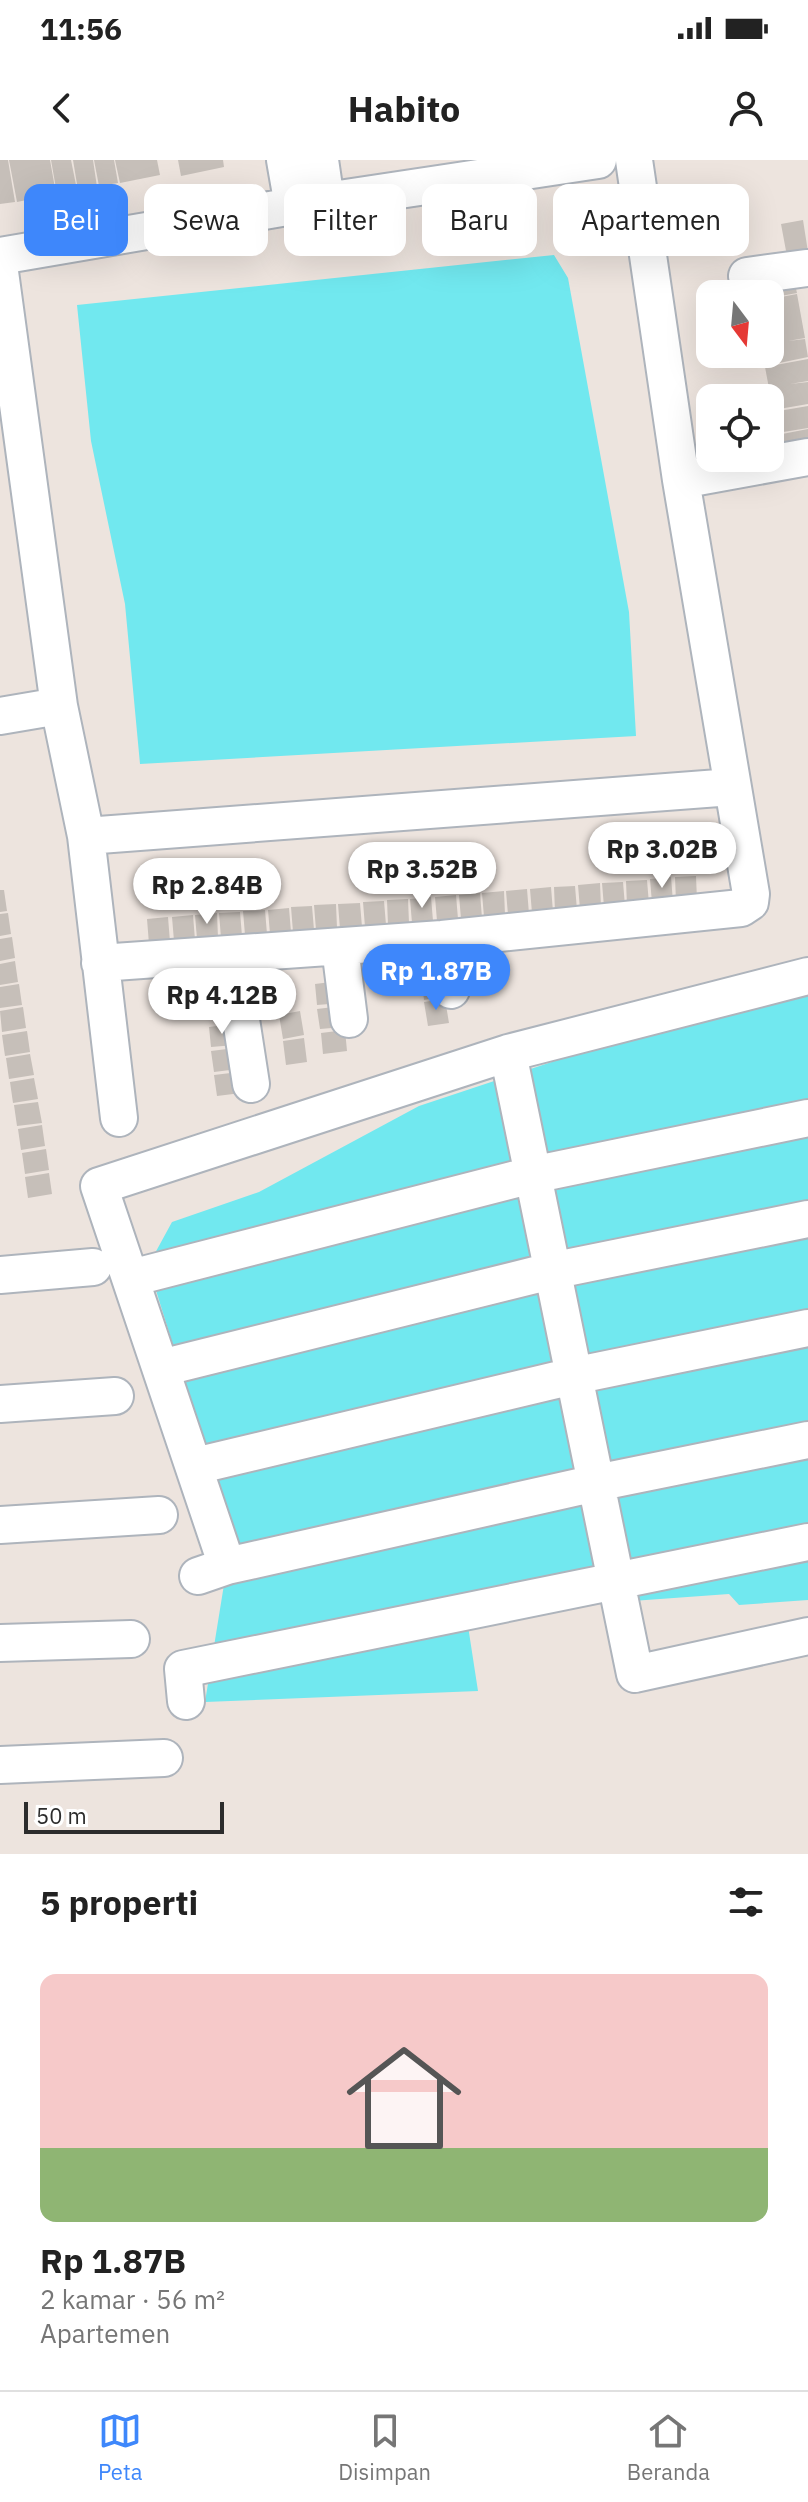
<!DOCTYPE html>
<html lang="id">
<head>
<meta charset="utf-8">
<style>
	:root { --surface:#fff; --page:#f2f2f2; --text:#222; --muted:#767676; --line:#e0e0e0; --accent:#3e87fb }
	body { margin:0; font-family:"IBM Plex Sans",sans-serif; background:var(--page); color:var(--text); height:100vh; display:flex; flex-direction:column; font-size:30px; white-space:nowrap }
	* { box-sizing:border-box; margin:0 }
	p { font-size:26px; color:var(--muted) }
	.icon { flex:none; width:44px; height:44px; fill:none; stroke:currentColor; stroke-width:2; stroke-linecap:round; stroke-linejoin:round }
	.map { position:relative; height:1694px; overflow:hidden }
	.sheet { display:flex; flex-direction:column; background:var(--surface); flex:1 }
	.sheet>* { flex:none }
	.hud { position:absolute; left:24px; top:24px; width:760px; height:72px; display:flex; gap:16px }
	.needle { width:52px; rotate:164deg }
	.buttons { position:absolute; left:696px; top:120px; display:grid; gap:16px }
	.buttons a { display:grid; place-items:center; width:88px; height:88px; border-radius:16px; background:var(--surface); box-shadow:0 8px 32px #0002; font-size:40px }
	.scale { position:absolute; left:24px; bottom:20px; width:200px; box-sizing:border-box; padding-left:8px; border:4px solid #2c2c2c; border-top:0; font-size:22px; line-height:28px; white-space:nowrap; color:#2c2c2c; -webkit-text-stroke:6px #fff; paint-order:stroke }
	.price { position:absolute; translate:-50% -68px; padding:0 18px; border-radius:28px; background:#fff; color:#222; font-size:26px; line-height:52px; filter:drop-shadow(0 2px 4px #0008) }
	.price::after { content:''; position:absolute; left:50%; top:48px; width:24px; height:18px; margin-left:-12px; background:inherit; clip-path:polygon(0 0,100% 0,50% 100%) }
	.price.selected { background:var(--accent); color:#fff }
	ul { padding:0; list-style:none }
	li { display:grid; align-content:center; gap:16px; height:424px; padding:0 40px }
	li+li { border-top:2px solid var(--line) }
	li span { display:grid; place-items:center; height:248px; border-radius:16px; color:#555 }
	li>.icon { margin-inline-start:auto }
	span .icon { width:144px; height:144px; fill:#fffc; stroke-width:1 }
	li b { font-size:34px }
	h2 { display:flex; justify-content:space-between; align-items:center; height:96px; padding:0 40px; font-size:34px }
	.pill { padding:0 28px; border-radius:16px; background:var(--surface); box-shadow:0 8px 32px #0002; font-size:28px; line-height:72px }
	.pill.selected { background:var(--accent); color:#fff }
	.status { display:flex; justify-content:space-between; align-items:center; height:56px; padding:0 40px; background:var(--surface); direction:ltr }
	.status svg { height:22px; fill:currentColor }
	header { display:flex; justify-content:space-between; align-items:center; height:104px; padding:0 40px; background:var(--surface); font-size:36px; font-weight:800 }
	.tab-bar { display:flex; justify-content:space-around; align-items:center; height:112px; border-top:2px solid var(--line); background:var(--surface); font-size:22px; color:var(--muted) }
	.tab-bar a { display:grid; justify-items:center; gap:4px }
	.tab-bar .selected { color:var(--accent) }
	.map>svg:first-child { display:block }
	.water { fill:#71e8ef }
	.building { fill:#c6bfb9 }
	.lines { fill:none; stroke-linecap:round; stroke-linejoin:round }
	.minor-casing { stroke:#aeb4bc; stroke-width:40 }
	.minor { stroke:#fff; stroke-width:36 }
</style>
</head>
<body>
<div class="status"><b>11:56</b><svg viewBox="0 0 49 12"><path d="M0 12V9h3v3zM5 12V6h3v6zM10 12V3h3v9zM15 12V0h3v12zM26 1h20v11H26zM47 4h2v5h-2z"/></svg></div>
<header><svg class="icon" aria-label="back" viewBox="0 0 24 24"><path d="M15 5l-7 7 7 7"/></svg>Habito<svg class="icon" aria-label="person" viewBox="0 0 24 24"><circle cx="12" cy="8" r="4"/><path d="M4 21q1-7 8-7t8 7"/></svg></header>
<div class="map">
<svg width="808" height="1694" viewBox="0 0 808 1694">
	<rect width="100%" height="100%" fill="#ede4de"/>
	<path class="water" d="M554,95L568,118L629,452L636,576L140,604L125,444L91,281L77,145Z
		M808,817V1440L739,1445L729,1434L466,1453L478,1531L205,1542L232,1375L154,1124V1095L172,1062L259,1032L419,946Z"/>
	<path class="building" d="M0,0H8L15,42L0,44Z
		M9,0H50L56,34L17,42Z
		M51,0H71L77,30L57,34Z
		M73,0H93L97,27L78,30Z
		M94,0H114L118,23L99,26Z
		M115,0H157L160,15L120,23Z
		M178,0H223L224,7L181,16Z
		M803,60L808,92L789,107L781,64Z
		M792,111L797,133L770,138V134H752L749,119Z
		M797,134L805,178L788,181L805,179L808,197L765,206L763,194H770V162L780,160L770,161V139Z
		M808,199V221L790,224L808,222V244L773,250L765,207Z
		M808,246V268L777,273L773,252Z
		M808,269V291L781,296L777,275Z
		M696,716L697,740L676,742L675,717Z
		M671,717L673,742L652,743L650,719Z
		M647,720L649,744L627,746L626,721Z
		M623,722L625,746L604,747L602,723Z
		M600,723L601,748L580,749L578,725Z
		M575,726L577,750L555,752L554,727Z
		M551,727L553,752L532,753L530,729Z
		M527,729L529,754L508,755L506,731Z
		M0,730H4L7,751L0,752Z
		M504,731L505,755L484,757L482,733Z
		M480,733L482,758L461,759L459,735Z
		M456,735L458,759L437,761L435,737Z
		M431,737L433,761L412,763L410,739Z
		M408,739L409,763L388,765L387,740Z
		M384,741L386,765L365,767L363,742Z
		M360,743L362,767L340,769L338,744Z
		M336,744L337,768L316,770L314,745Z
		M312,746L314,770L293,772L291,747Z
		M289,748L291,772L270,774L268,750Z
		M265,750L267,774L245,775L243,751Z
		M240,752L242,776L221,778L219,753Z
		M8,753L11,774L0,776V754Z
		M217,753L218,778L197,779L195,755Z
		M193,755L195,780L174,781L172,757Z
		M168,757L170,782L149,784L147,759Z
		M12,777L15,798L0,801V779Z
		M15,801L18,822L0,825V804Z
		M441,812L445,836L424,840L421,815Z
		M339,821L342,843L317,845L315,824Z
		M19,824L22,845L0,848V827Z
		M445,839L449,863L428,866L424,842Z
		M342,846L344,867L320,869L317,849Z
		M23,847L26,868L2,872L0,851Z
		M300,851L304,875L283,879L279,855Z
		M233,864L235,885L211,887L209,867Z
		M345,870L347,891L323,894L321,873Z
		M27,871L30,892L5,896L2,875Z
		M304,878L307,902L286,905L283,881Z
		M235,888L238,909L214,912L211,891Z
		M30,894L34,915L9,919L6,898Z
		M239,912L241,933L217,936L214,915Z
		M34,918L38,939L13,943L10,922Z
		M38,942L42,963L17,966L14,945Z
		M42,965L45,986L21,990L18,969Z
		M46,989L49,1010L25,1014L22,993Z
		M49,1013L52,1034L28,1038L25,1017Z"/>
	<g class="lines">
		<defs>
			<path id="minor" d="M285,0L293,46
				M320,0L326,41
				M0,96L293,46L598,0
				M0,112L59,546L86,676L119,958
				M747,116L806,108
				M681,320L808,297
				M0,556L59,546
				M86,676L732,627
				M442,779L451,830
				M340,787L349,859
				M231,795L251,924
				M100,803L442,779L741,748L750,742L751,734L681,320L634,0
				M808,816L508,893L635,1514L808,1476
				M0,1115L93,1107
				M131,1118L532,1015L808,958
				M161,1208L551,1111L808,1059
				M0,1244L115,1236
				M195,1306L573,1216L808,1168
				M0,1365L159,1355
				M227,1406L99,1026L508,893
				M198,1416L227,1406L596,1323L808,1280
				M0,1483L131,1479
				M186,1541L183,1509L808,1382
				M0,1605L164,1598"/>
		</defs>
		<use href="#minor" class="minor-casing"/>
		<use href="#minor" class="minor"/>
	</g>
</svg>
<div class="buttons">
<a><svg class="needle" viewBox="-14 -14 28 28"><path d="M0-13l5 13h-10z" fill="#e53935"/><path d="M0 13l5-13h-10z" fill="#767676"/></svg></a>
<a><svg class="icon" aria-label="locate" viewBox="0 0 24 24"><circle cx="12" cy="12" r="6"/><path d="M12 2v4M12 18v4M2 12h4M18 12h4"/></svg></a>
</div>
<div class="scale">50 m</div>
<b class="price" style="left:662px;top:730px">Rp 3.02B</b>
<b class="price" style="left:422px;top:750px">Rp 3.52B</b>
<b class="price" style="left:207px;top:766px">Rp 2.84B</b>
<b class="price selected" style="left:436px;top:852px">Rp 1.87B</b>
<b class="price" style="left:222px;top:876px">Rp 4.12B</b>
<div class="hud">
<a class="pill selected">Beli</a>
<a class="pill">Sewa</a>
<a class="pill">Filter</a>
<a class="pill">Baru</a>
<a class="pill">Apartemen</a>
</div>
</div>
<section class="sheet">
<h2>5 properti<svg class="icon" aria-label="filters" viewBox="0 0 24 24"><path d="M4 7h16M4 17h16"/><circle cx="9" cy="7" r="2"/><circle cx="15" cy="17" r="2"/></svg></h2>
<ul>
<li><span style="background:linear-gradient(#f6c9c9 70%,#8fb573 0)"><svg class="icon" aria-label="home" viewBox="0 0 24 24"><path d="M3 11l9-7 9 7M6 9v11h12V9"/></svg></span><div><b>Rp 1.87B</b><p>2 kamar · 56 m²</p><p>Apartemen</p></div></li>
</ul>
</section>
<nav class="tab-bar">
<a class="selected"><svg class="icon" aria-label="map" viewBox="0 0 24 24"><path d="M3 6l6-2 6 2 6-2v14l-6 2-6-2-6 2zM9 4v14M15 6v14"/></svg>Peta</a>
<a><svg class="icon" aria-label="saved" viewBox="0 0 24 24"><path d="M7 4h10v16l-5-4-5 4z"/></svg>Disimpan</a>
<a><svg class="icon" aria-label="home" viewBox="0 0 24 24"><path d="M3 11l9-7 9 7M6 9v11h12V9"/></svg>Beranda</a>
</nav>
</body>
</html>
